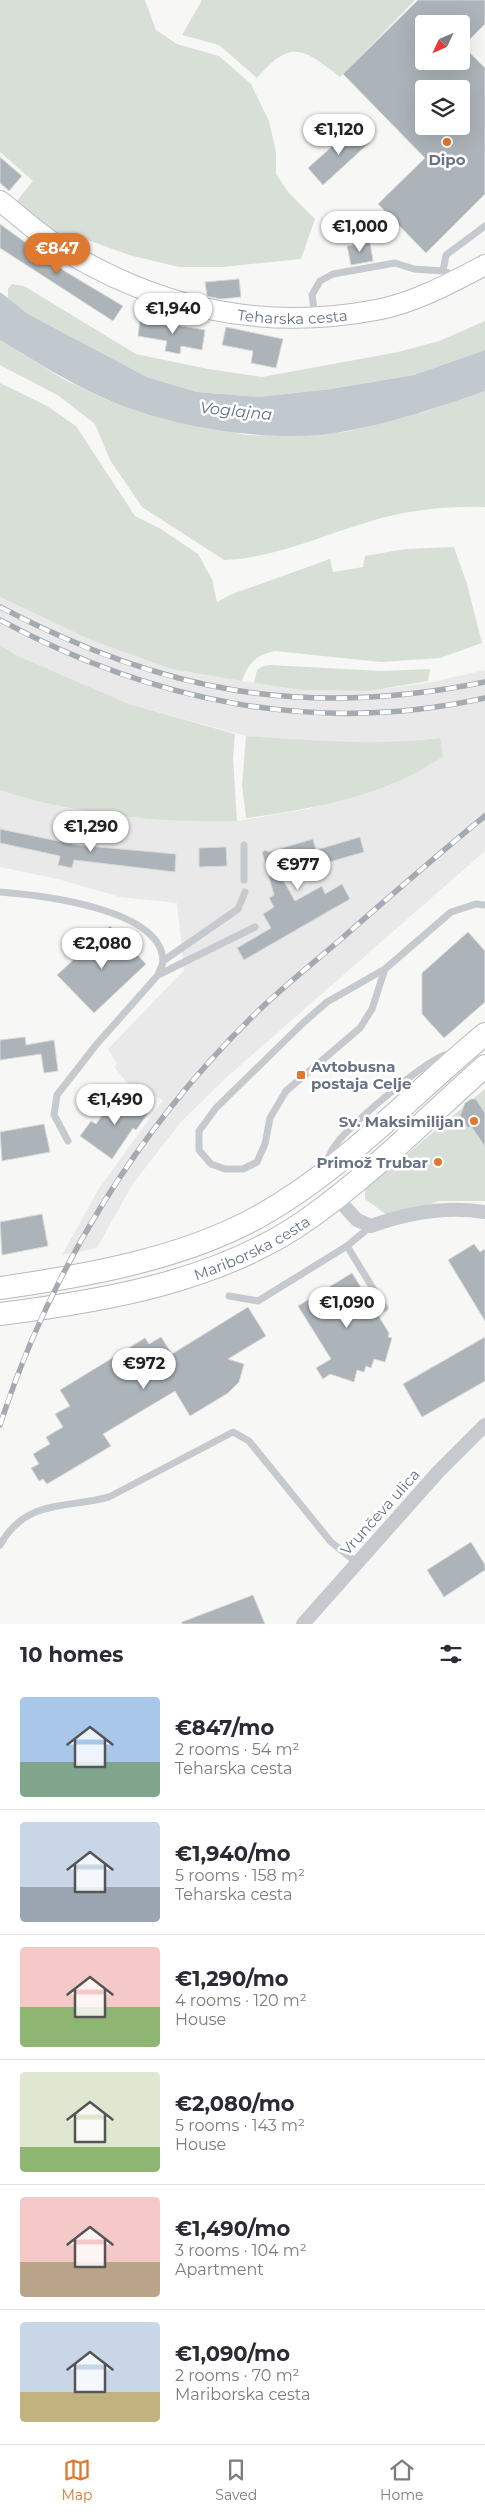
<!DOCTYPE html>
<html lang="en">
<head>
<meta charset="utf-8">
<style>
	:root { --surface:#fff; --page:#f7f7f7; --text:#2b2b33; --muted:#7c7c81; --line:#e1e1e2; --accent:#de792f }
	body { margin:0; font-family:Montserrat,sans-serif; background:var(--page); color:var(--text); height:100vh; display:flex; flex-direction:column; font-size:19px; white-space:nowrap }
	* { box-sizing:border-box; margin:0 }
	p { font-size:16px; color:var(--muted) }
	.icon { flex:none; width:28px; height:28px; fill:none; stroke:currentColor; stroke-width:2; stroke-linecap:round; stroke-linejoin:round }
	.map { position:relative; height:1624px; overflow:hidden }
	.panel { display:flex; flex-direction:column; background:var(--surface); flex:1 }
	.panel>* { flex:none }
	.needle { width:32px; rotate:226deg }
	.fabs { position:absolute; left:415px; top:15px; display:grid; gap:10px }
	.fabs a { display:grid; place-items:center; width:55px; height:55px; border-radius:5px; background:var(--surface); box-shadow:0 5px 20px #0002; font-size:25px }
	.price { position:absolute; translate:-50% -42px; padding:0 11px; border-radius:18px; background:#fff; color:#222; font-size:16px; line-height:32px; filter:drop-shadow(0 1px 2px #0008) }
	.price::after { content:''; position:absolute; left:50%; top:30px; width:15px; height:11px; margin-left:-8px; background:inherit; clip-path:polygon(0 0,100% 0,50% 100%) }
	.price.active { background:var(--accent); color:#fff }
	ul { padding:0; list-style:none }
	li { display:flex; align-items:center; gap:15px; height:125px; padding:0 20px }
	li+li { border-top:1px solid var(--line) }
	li span { display:grid; place-items:center; flex:none; width:140px; height:100px; border-radius:5px; color:#555 }
	li>.icon { margin-inline-start:auto }
	span .icon { width:60px; height:60px; fill:#fffc; stroke-width:1 }
	li b { font-size:21px }
	h2 { display:flex; justify-content:space-between; align-items:center; height:60px; padding:0 20px; font-size:21px }
	.tab-bar { display:flex; justify-content:space-around; align-items:center; height:70px; border-top:1px solid var(--line); background:var(--surface); font-size:14px; color:var(--muted) }
	.tab-bar a { display:grid; justify-items:center; gap:2px }
	.tab-bar .active { color:var(--accent) }
	.map>svg:first-child { display:block }
	.built { fill:#e8e9e8 }
	.green { fill:#d8dfd6 }
	.water { fill:#c1c8ce }
	.building { fill:#acb3b9; stroke:#d9dad8; fill-rule:evenodd }
	.lines { fill:none; stroke-linecap:round; stroke-linejoin:round }
	.secondary-casing { stroke:#b8bcc1; stroke-width:22 }
	.primary-casing { stroke:#b7babf; stroke-width:24 }
	.lane { stroke:#c6c9cd; stroke-width:7 }
	.street { stroke:#c6c9cd; stroke-width:14 }
	.secondary { stroke:#fff; stroke-width:20 }
	.primary { stroke:#fff; stroke-width:22 }
	.rail-casing { stroke:#a5a9b0; stroke-width:5.5 }
	.rail { stroke:#fff; stroke-width:4; stroke-dasharray:11; stroke-linecap:butt }
	.poi-dot { fill:#de792f; stroke:#fff; stroke-width:2 }
	.labels { text-anchor:middle; dominant-baseline:central; stroke-width:5; stroke-linejoin:round; paint-order:stroke }
	.poi-label { font-size:15px; font-weight:bold; fill:#687385; stroke:#fff; text-anchor:end }
	.street-label { font-size:15px; fill:#687385; stroke:#fff }
	.water-label { font-size:16px; font-style:italic; fill:#637381; stroke:#fff }
</style>
</head>
<body>
<div class="map">
<svg width="485" height="1624" viewBox="0 0 485 1624">
	<rect width="100%" height="100%" fill="#f7f8f5"/>
	<path class="built" d="M0,597L91,640L171,669L254,683L301,690L369,691L432,682L485,670V851L228,1076L180,1123L132,1185L97,1248L62,1255L98,1190L163,1100L128,1084L114,1067L117,1064L108,1049L184,970L177,903L120,897L58,879L0,867V790L65,808L127,817L237,821L308,809L399,781L439,738L378,744L326,743L246,736L129,704L18,656L0,645Z"/>
	<path class="green" d="M0,0H145L156,30L177,44L219,56L251,84L269,121L276,152V174L289,193L315,219L301,259L223,267H179L129,255L85,239L64,243L16,202L33,181L0,152Z
		M202,0H415L340,77C303,49 292,38 257,78L219,45L182,35Z
		M12,284L24,286L136,354L208,369L262,377L398,352L439,341L485,321V350L414,375L331,389L258,397L197,392L147,377L28,314L8,299V289Z
		M0,340L63,379L107,400L245,435L291,436L346,432L424,412L485,391V507C446,506 406,510 368,522C321,536 274,558 224,560L142,507L110,460L95,424L59,396L0,365Z
		M0,383L47,406L76,426L135,516L161,529L198,554L212,579L217,602L232,594L330,559L333,572L363,567L365,556L405,549L454,547L467,584L482,643L440,658L381,662L275,651C256,655 249,662 242,681L171,669L91,640L0,597Z
		M0,645L18,656L129,704L235,734L233,758L237,821C157,823 76,815 0,790Z
		M270,665L382,671L430,669L428,681L369,691L301,690L254,683L257,670L263,666Z
		M246,736C311,741 374,746 440,738L443,757C428,765 414,775 399,781C350,802 298,811 246,818L242,785Z
		M485,1089V1201H439L391,1218L365,1199V1189Z"/>
	<path class="water" d="M0,292L28,314L147,377L197,392L258,397L331,389L414,375L485,350V391C440,407 394,422 347,431C276,445 172,428 106,399C69,383 35,361 0,340Z"/>
	<path class="building" d="M418,0H485V24L463,46L485,68V194L426,253L378,204L425,158L343,74ZM424,24H461V61H424ZM424,89H461V126H424Z
		M355,126L369,143L323,185L308,168Z
		M0,157L22,176L9,191L0,183Z
		M0,224L66,272L123,306L113,321L0,248Z
		M370,242L373,261L351,265L347,246Z
		M239,279L241,297L220,299L207,296L205,282Z
		M140,319L205,330L202,350L181,346L180,354L165,351L167,341L138,336Z
		M226,327L283,339L276,368L251,363L253,351L222,345Z
		M0,829L77,845L176,854L175,872L74,860L72,868L58,865L60,856L0,843Z
		M360,837L364,852L281,876L295,901L322,886L325,894L342,884L350,899L244,960L237,948L271,928L263,914L274,907L269,898L274,895L262,852L266,850L268,852L313,839L316,850Z
		M226,847L227,866L199,867V848Z
		M110,926L146,964L94,1013L57,975Z
		M468,932L485,951V1002L444,1038L422,1014V973Z
		M25,1037L26,1045L54,1040L58,1071L44,1073L41,1054L0,1060V1040Z
		M119,1092L148,1113L136,1130L133,1128L112,1159L80,1136L91,1121L96,1124Z
		M471,1099H476L485,1113V1147L471,1126L468,1128L460,1116L465,1103Z
		M44,1124L50,1152L2,1161L0,1132Z
		M42,1214L48,1246L2,1255L0,1222Z
		M474,1244L480,1252L485,1249V1321L448,1260Z
		M352,1273L389,1333L388,1337L392,1338L385,1362L374,1359L371,1368L366,1366L364,1372L357,1370L354,1382L330,1374L323,1379L316,1368L331,1359L298,1306Z
		M248,1307L266,1336L228,1359L244,1364L239,1382L228,1393L190,1416L175,1391L103,1434L111,1446L47,1484L43,1479L39,1481L31,1468L39,1464L33,1454L50,1444L46,1437L63,1427L55,1414L70,1406L60,1390L145,1338L149,1344L161,1337L172,1354Z
		M485,1337V1381L422,1417L403,1384Z
		M471,1542L485,1565V1570L444,1597L427,1570Z
		M253,1595L265,1624H182V1622Z"/>
	<g class="lines">
		<defs>
			<g id="secondary">
				<path id="s1" d="M0,201C22,218 43,238 67,252C164,310 265,331 376,310C414,303 451,283 485,265"/>
			</g>
			<g id="primary">
				<path d="M0,1288C85,1276 182,1259 258,1217C343,1170 411,1095 485,1034"/>
				<path id="s2" d="M0,1314C105,1301 220,1281 308,1219C371,1174 427,1118 485,1066"/>
			</g>
		</defs>
		<use href="#secondary" class="secondary-casing"/>
		<use href="#primary" class="primary-casing"/>
		<path class="lane" d="M443,271L446,255L485,226
			M315,316L312,295L320,281L333,274L395,263L414,269L443,271L457,276
			M244,845V880
			M0,892C38,895 162,908 163,961C163,965 159,971 158,975L96,1045L57,1095L54,1115L68,1141
			M163,961L238,909L245,892
			M385,969L372,1009L360,1028L286,1091L270,1118L265,1144L257,1162L243,1169H225L211,1164L199,1150V1131L216,1108L303,1023L327,1002L385,969L451,912L476,904L485,905
			M158,975L255,927
			M326,1163C329,1155 334,1146 340,1139C356,1121 428,1057 449,1054
			M347,1246L385,1308
			M229,1296L258,1301L347,1246L371,1226
			M0,1545C26,1499 64,1509 109,1497L233,1432L249,1441L331,1542L356,1562"/>
		<path class="street" d="M336,1197L357,1220L371,1226C407,1213 447,1206 485,1212
			M303,1624L438,1472L485,1425"/>
		<use href="#secondary" class="secondary"/>
		<use href="#primary" class="primary"/>
		<defs>
			<path id="rail" d="M0,607C162,692 304,719 485,682
				M0,620C150,701 316,736 485,698
				M0,1425C50,1271 137,1130 253,1016C280,989 311,965 340,940C388,898 436,856 485,816"/>
		</defs>
		<use href="#rail" class="rail-casing"/>
		<use href="#rail" class="rail"/>
	</g>
	<g class="poi-dot">
		<circle cx="447" cy="142" r="5"/>
		<rect x="296" y="1070" width="10" height="10" rx="2.5"/>
		<circle cx="474" cy="1121" r="5"/>
		<circle cx="438" cy="1162" r="5"/>
	</g>
	<g class="labels">
		<g class="poi-label">
			<text x="447" y="159" text-anchor="middle">Dipo</text>
			<text x="311" y="1066" text-anchor="start">Avtobusna<tspan x="311" dy="17">postaja Celje</tspan></text>
			<text x="464" y="1121">Sv. Maksimilijan</text>
			<text x="428" y="1162">Primož Trubar</text>
		</g>
		<g class="street-label">
			<text stroke="none"><textPath href="#s1" startOffset="322">Teharska cesta</textPath></text>
			<text stroke="none"><textPath href="#s2" startOffset="262">Mariborska cesta</textPath></text>
			<text transform="translate(380 1512) rotate(-48)">Vrunčeva ulica</text>
		</g>
		<g class="water-label">
			<text transform="translate(236 411) rotate(6)">Voglajna</text>
		</g>
	</g>
</svg>
<div class="fabs">
<a><svg class="needle" viewBox="-14 -14 28 28"><path d="M0-13l5 13h-10z" fill="#e53935"/><path d="M0 13l5-13h-10z" fill="#7c7c81"/></svg></a>
<a><svg class="icon" aria-label="layers" viewBox="0 0 24 24"><path d="M12 4l9 5-9 5-9-5zM3 14l9 5 9-5"/></svg></a>
</div>
<b class="price" style="left:339px;top:156px">€1,120</b>
<b class="price" style="left:360px;top:253px">€1,000</b>
<b class="price active" style="left:57px;top:275px">€847</b>
<b class="price" style="left:173px;top:335px">€1,940</b>
<b class="price" style="left:91px;top:853px">€1,290</b>
<b class="price" style="left:298px;top:891px">€977</b>
<b class="price" style="left:102px;top:970px">€2,080</b>
<b class="price" style="left:115px;top:1126px">€1,490</b>
<b class="price" style="left:347px;top:1329px">€1,090</b>
<b class="price" style="left:144px;top:1390px">€972</b>
</div>
<section class="panel">
<h2>10 homes<svg class="icon" aria-label="filters" viewBox="0 0 24 24"><path d="M4 7h16M4 17h16"/><circle cx="9" cy="7" r="2"/><circle cx="15" cy="17" r="2"/></svg></h2>
<ul>
<li><span style="background:linear-gradient(#a9c7e8 65%,#7fa58c 0)"><svg class="icon" aria-label="home" viewBox="0 0 24 24"><path d="M3 11l9-7 9 7M6 9v11h12V9"/></svg></span><div><b>€847/mo</b><p>2 rooms · 54 m²</p><p>Teharska cesta</p></div></li>
<li><span style="background:linear-gradient(#c9d6e8 65%,#9aa5b1 0)"><svg class="icon" aria-label="home" viewBox="0 0 24 24"><path d="M3 11l9-7 9 7M6 9v11h12V9"/></svg></span><div><b>€1,940/mo</b><p>5 rooms · 158 m²</p><p>Teharska cesta</p></div></li>
<li><span style="background:linear-gradient(#f6c9c9 60%,#8fb573 0)"><svg class="icon" aria-label="home" viewBox="0 0 24 24"><path d="M3 11l9-7 9 7M6 9v11h12V9"/></svg></span><div><b>€1,290/mo</b><p>4 rooms · 120 m²</p><p>House</p></div></li>
<li><span style="background:linear-gradient(#dfe7d0 75%,#8fb573 0)"><svg class="icon" aria-label="home" viewBox="0 0 24 24"><path d="M3 11l9-7 9 7M6 9v11h12V9"/></svg></span><div><b>€2,080/mo</b><p>5 rooms · 143 m²</p><p>House</p></div></li>
<li><span style="background:linear-gradient(#f6c9c9 65%,#b9a48a 0)"><svg class="icon" aria-label="home" viewBox="0 0 24 24"><path d="M3 11l9-7 9 7M6 9v11h12V9"/></svg></span><div><b>€1,490/mo</b><p>3 rooms · 104 m²</p><p>Apartment</p></div></li>
<li><span style="background:linear-gradient(#c9d6e8 70%,#c2b280 0)"><svg class="icon" aria-label="home" viewBox="0 0 24 24"><path d="M3 11l9-7 9 7M6 9v11h12V9"/></svg></span><div><b>€1,090/mo</b><p>2 rooms · 70 m²</p><p>Mariborska cesta</p></div></li>
</ul>
</section>
<nav class="tab-bar">
<a class="active"><svg class="icon" aria-label="map" viewBox="0 0 24 24"><path d="M3 6l6-2 6 2 6-2v14l-6 2-6-2-6 2zM9 4v14M15 6v14"/></svg>Map</a>
<a><svg class="icon" aria-label="saved" viewBox="0 0 24 24"><path d="M7 4h10v16l-5-4-5 4z"/></svg>Saved</a>
<a><svg class="icon" aria-label="home" viewBox="0 0 24 24"><path d="M3 11l9-7 9 7M6 9v11h12V9"/></svg>Home</a>
</nav>
</body>
</html>
